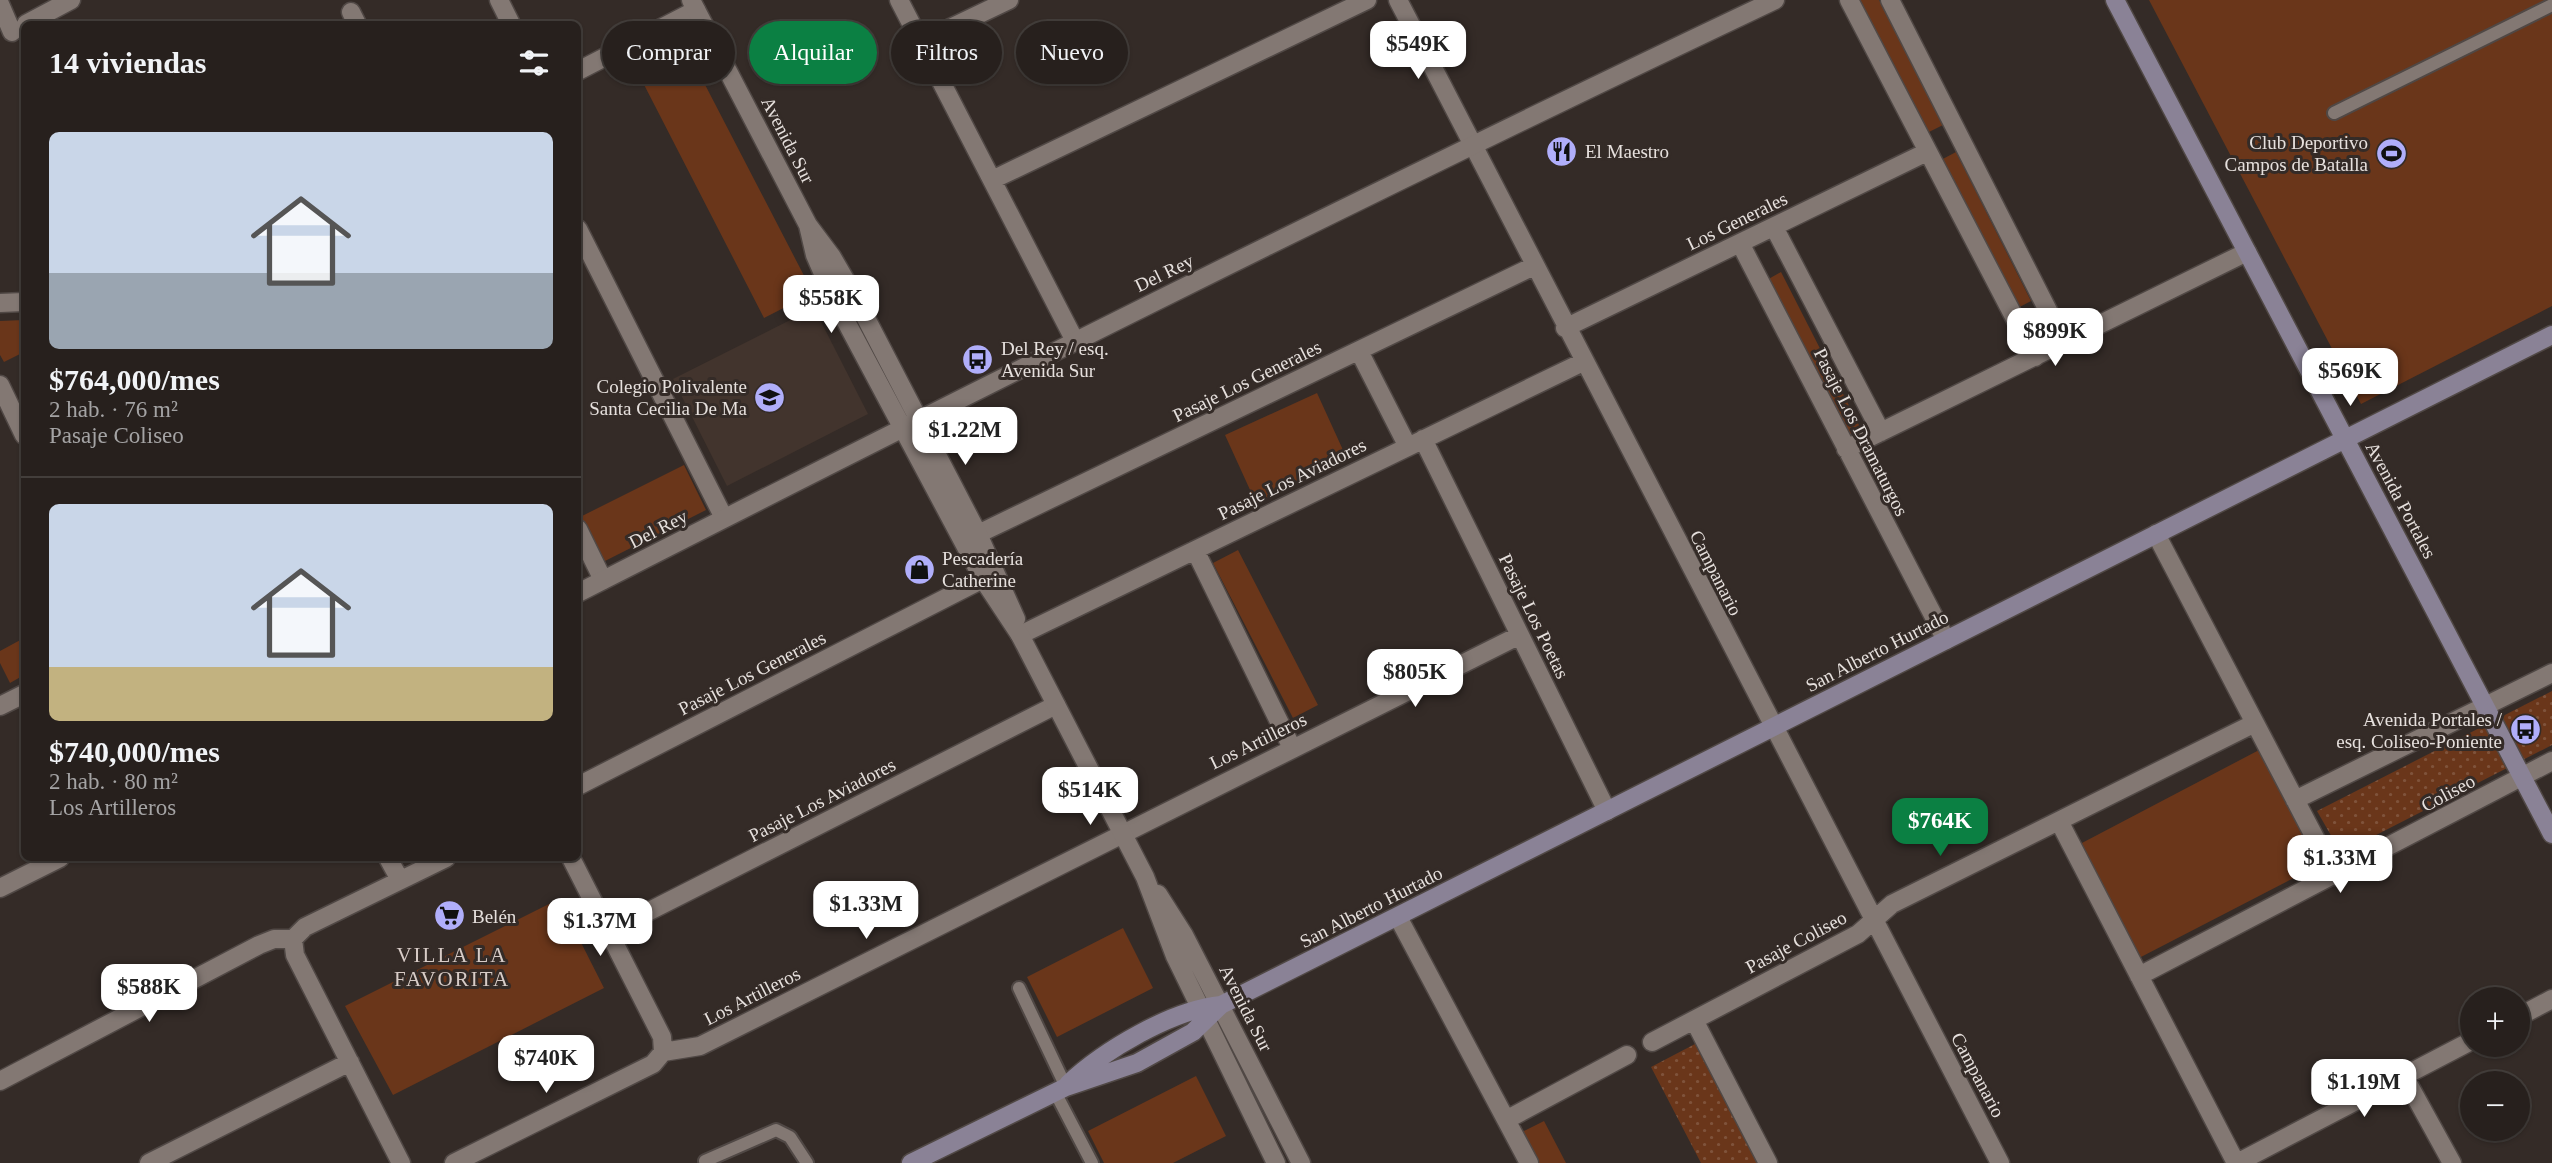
<!DOCTYPE html>
<html lang="es">
<head>
<meta charset="utf-8">
<style>
	:root { --surface:#27201d; --page:#2f2826; --text:#f1f3f6; --muted:#a4a3a4; --line:#433e3b; --accent:#0b8043 }
	body { margin:0; font-family:"Times New Roman",serif; background:var(--page); color:var(--text); height:100vh; display:flex; flex-direction:column; font-size:26px; white-space:nowrap }
	* { box-sizing:border-box; margin:0 }
	p { font-size:23px; color:var(--muted) }
	.icon { flex:none; width:38px; height:38px; fill:none; stroke:currentColor; stroke-width:2; stroke-linecap:round; stroke-linejoin:round }
	.map { position:relative; flex:1; overflow:hidden }
	.sheet { position:absolute; left:21px; top:21px; width:560px; height:840px; display:flex; flex-direction:column; background:var(--surface); border-radius:10px; box-shadow:0 2px 5px #0004,0 0 0 2px var(--line) }
	.sheet>* { flex:none }
	.banner { position:absolute; left:602px; top:21px; width:665px; height:63px; display:flex; gap:14px }
	.controls { position:absolute; left:2460px; top:987px; display:grid; gap:14px }
	.controls a { display:grid; place-items:center; width:70px; height:70px; border-radius:50%; background:var(--surface); box-shadow:0 2px 5px #0004,0 0 0 2px var(--line); font-size:35px }
	.price { position:absolute; translate:-50% -60px; padding:0 16px; border-radius:14px; background:#fff; color:#222; font-size:23px; line-height:46px; filter:drop-shadow(0 2px 4px #0008) }
	.price::after { content:''; position:absolute; left:50%; top:42px; width:21px; height:16px; margin-left:-10px; background:inherit; clip-path:polygon(0 0,100% 0,50% 100%) }
	.price.selected { background:var(--accent); color:#fff }
	ul { padding:0; list-style:none }
	li { display:grid; align-content:center; gap:14px; height:371px; padding:0 28px }
	li+li { border-top:2px solid var(--line) }
	li span { display:grid; place-items:center; height:217px; border-radius:10px; color:#555 }
	li>.icon { margin-inline-start:auto }
	span .icon { width:126px; height:126px; fill:#fffc; stroke-width:1 }
	li b { font-size:30px }
	h2 { display:flex; justify-content:space-between; align-items:center; height:84px; padding:0 28px; font-size:30px }
	.chip { padding:0 24px; border-radius:32px; background:var(--surface); box-shadow:0 2px 5px #0004,0 0 0 2px var(--line); font-size:24px; line-height:63px }
	.chip.selected { background:var(--accent); color:#fff }
	.map>svg:first-child { display:block }
	.built { fill:#42342d }
	.green { fill:#6a361a }
	.park { fill:url(#park-dots) }
	.lines { fill:none; stroke-linecap:round; stroke-linejoin:round }
	.service-casing { stroke:#504845; stroke-width:16 }
	.minor-casing { stroke:#504845; stroke-width:21 }
	.tertiary-casing { stroke:#504845; stroke-width:21 }
	.secondary-casing { stroke:#504845; stroke-width:21 }
	.service { stroke:#837873; stroke-width:12 }
	.minor { stroke:#837873; stroke-width:18 }
	.tertiary { stroke:#837873; stroke-width:18 }
	.secondary { stroke:#8a8296; stroke-width:18 }
	.labels { text-anchor:middle; dominant-baseline:central; stroke-width:6; stroke-linejoin:round; paint-order:stroke }
	.street-label { font-size:19px; fill:#e6e0dd; stroke:#342b27 }
	.poi-label { font-size:19px; fill:#e6e0dd; stroke:#342b27; text-anchor:start }
	.neighbourhood-label { font-size:21px; letter-spacing:2px; fill:#d8ccc7; stroke:#342b27 }
</style>
</head>
<body>
<div class="map">
<svg width="2552" height="1163" viewBox="0 0 2552 1163">
	<defs>
		<pattern id="park-dots" width="8" height="8" patternUnits="userSpaceOnUse" patternTransform="scale(1.75)"><rect width="8" height="8" fill="#6a361a"/><path d="M2 2h.1M6 6h.1" fill="none" stroke="#7f533b" stroke-width="1.8" stroke-linecap="round"/></pattern>
	</defs>
	<rect width="100%" height="100%" fill="#342b27"/>
	<path class="built" d="M814,308L868,414L727,486L673,379Z"/>
	<path class="green" d="M1859,0H1879L1943,125L1927,133Z
		M2149,0H2552V306L2361,404Z
		M685,46L813,293L764,318L637,71Z
		M1956,152L2031,301L2014,310L1939,161Z
		M1781,272L1861,429L1845,437L1765,281Z
		M24,320V352L4,362L0,355V321Z
		M1317,393L1348,461L1256,503L1225,435Z
		M684,465L706,510L603,562L580,517Z
		M1238,550L1318,705L1293,718L1213,563Z
		M24,638V675L10,683L0,663V651Z
		M2261,749L2321,864L2139,958L2080,844Z
		M559,899L604,988L393,1095L345,1006Z
		M1123,928L1153,988L1057,1037L1027,977Z
		M1196,1076L1226,1136L1173,1163H1104L1088,1131Z
		M1544,1121L1566,1163H1534L1518,1134Z"/>
	<path class="park" d="M2552,691V745L2341,853L2317,811Z
		M1695,1044L1757,1163H1701L1651,1067Z"/>
	<g class="lines">
		<defs>
			<path id="service" d="M2334,113L2552,5
				M1019,988L1066,1087
				M1055,1092L1092,1163
				M705,1161L776,1130L790,1137L807,1163"/>
			<path id="minor" d="M499,0L511,24
				M899,0L1075,341
				M1398,0L2000,1163
				M1849,0L2035,357
				M1890,0L2064,342
				M0,4L12,32
				M351,12L357,24
				M26,24L71,0
				M921,42L1009,0
				M578,71L696,10
				M992,180L1367,0
				M1774,227L1881,432
				M578,229L724,518
				M1740,243L1946,640
				M0,303L24,302
				M1565,328L1927,152
				M1359,351L1408,447
				M0,385L24,435
				M1423,439L1607,811
				M1846,449L2247,252
				M578,529L603,580
				M978,534L1534,266
				M2156,534L2335,876
				M1195,550L1292,748
				M1020,635L1583,362
				M0,706L24,694
				M578,786L983,579
				M2295,800L2552,673
				M2059,821L2236,1163
				M388,858L400,880
				M571,858L662,1037L663,1052
				M1398,917L1529,1163
				M608,932L1056,705
				M293,939L295,955L401,1163
				M293,939L305,927L446,858
				M2139,976L2552,761
				M2518,1017L2552,999
				M1694,1020L1768,1163
				M1652,1042L1858,934L1892,904L2255,723
				M663,1052L700,1046L1520,635
				M2404,1076L2452,1163
				M0,1081L259,945L274,939H293
				M1506,1120L1627,1055
				M149,1163L350,1062
				M454,1163L653,1064L663,1052
				M2237,1163L2473,1040"/>
			<path id="tertiary" d="M691,0L808,225L832,257L854,295L978,534L1016,619
				M808,225L815,255L834,299L983,579L1020,635L1145,877L1175,956L1276,1163
				M578,593C974,391 1372,191 1775,0
				M0,888L60,858
				M1158,894L1184,935L1301,1163"/>
			<path id="secondary" d="M2115,0L2552,834
				M1068,1084C1104,1050 1172,1010 1221,1005
				M911,1163L1066,1087L1137,1063L1193,1032L1221,1005L2552,335"/>
		</defs>
		<use href="#service" class="service-casing"/>
		<use href="#minor" class="minor-casing"/>
		<use href="#tertiary" class="tertiary-casing"/>
		<use href="#secondary" class="secondary-casing"/>
		<use href="#service" class="service"/>
		<use href="#minor" class="minor"/>
		<use href="#tertiary" class="tertiary"/>
		<use href="#secondary" class="secondary"/>
	</g>
	<defs>
		<symbol id="restaurant-disc" viewBox="-11 -11 22 22"><circle r="9.5" fill="#b0aefa" stroke="#342b27"/><path d="M-5-6h1v4h1v-4h1v4h1v-4h1v5L-1.5 .5V6h-2V.5L-5-1ZM5-6V6H3V1.5H1.5Q1.5-4 5-6Z" fill="#111"/></symbol>
		<symbol id="stadium-disc" viewBox="-11 -11 22 22"><circle r="9.5" fill="#b0aefa" stroke="#342b27"/><path d="M0-5a6.5 5 0 1 0 0 10a6.5 5 0 1 0 0-10ZM-3.5-1.8h7v3.6h-7Z" fill="#111"/></symbol>
		<symbol id="bus-disc" viewBox="-11 -11 22 22"><circle r="9.5" fill="#b0aefa" stroke="#342b27"/><path d="M-5-6H5V4H4V6H2V4H-2V6H-4V4H-5ZM-3.5-4V0h7V-4ZM-3.5 1.2v1.5H-2V1.2ZM2 1.2v1.5H3.5V1.2Z" fill="#111"/></symbol>
		<symbol id="school-disc" viewBox="-11 -11 22 22"><circle r="9.5" fill="#b0aefa" stroke="#342b27"/><path d="M0-5L7-2L0 1L-7-2ZM-4 1L0 2.5L4 1V4Q0 6-4 4Z" fill="#111"/></symbol>
		<symbol id="shop-disc" viewBox="-11 -11 22 22"><circle r="9.5" fill="#b0aefa" stroke="#342b27"/><path d="M-5-2.5h2.3a2.7 3.5 0 0 1 5.4 0H5L5.5 6h-11ZM-1.5-2.5h3a1.5 2.3 0 0 0-3 0Z" fill="#111"/></symbol>
		<symbol id="supermarket-disc" viewBox="-11 -11 22 22"><circle r="9.5" fill="#b0aefa" stroke="#342b27"/><path d="M-6-5.5h2.5l.6 2H6L4.5 2H-2.5L-4.4-4H-6ZM-1.5 3.2a1.3 1.3 0 1 0 .1 0ZM3 3.2a1.3 1.3 0 1 0 .1 0Z" fill="#111"/></symbol>
	</defs>
	<g fill-rule="evenodd">
		<use href="#restaurant-disc" x="1544" y="134" width="35" height="35"/>
		<use href="#stadium-disc" x="2374" y="136" width="35" height="35"/>
		<use href="#bus-disc" x="960" y="342" width="35" height="35"/>
		<use href="#school-disc" x="752" y="380" width="35" height="35"/>
		<use href="#shop-disc" x="902" y="552" width="35" height="35"/>
		<use href="#bus-disc" x="2508" y="712" width="35" height="35"/>
		<use href="#supermarket-disc" x="432" y="898" width="35" height="35"/>
	</g>
	<g class="labels">
		<g class="street-label">
			<text transform="translate(788 140) rotate(63)">Avenida Sur</text>
			<text transform="translate(1737 221) rotate(-26)">Los Generales</text>
			<text transform="translate(1164 273) rotate(-26)">Del Rey</text>
			<text transform="translate(1247 381) rotate(-26)">Pasaje Los Generales</text>
			<text transform="translate(1861 432) rotate(63)">Pasaje Los Dramaturgos</text>
			<text transform="translate(1292 479) rotate(-26)">Pasaje Los Aviadores</text>
			<text transform="translate(2401 500) rotate(62)">Avenida Portales</text>
			<text transform="translate(658 529) rotate(-27)">Del Rey</text>
			<text transform="translate(1716 573) rotate(63)">Campanario</text>
			<text transform="translate(1534 616) rotate(64)">Pasaje Los Poetas</text>
			<text transform="translate(1877 651) rotate(-27)">San Alberto Hurtado</text>
			<text transform="translate(752 673) rotate(-27)">Pasaje Los Generales</text>
			<text transform="translate(1258 741) rotate(-26)">Los Artilleros</text>
			<text transform="translate(2448 793) rotate(-28)">Coliseo</text>
			<text transform="translate(822 800) rotate(-27)">Pasaje Los Aviadores</text>
			<text transform="translate(1371 907) rotate(-27)">San Alberto Hurtado</text>
			<text transform="translate(1796 942) rotate(-28)">Pasaje Coliseo</text>
			<text transform="translate(752 996) rotate(-27)">Los Artilleros</text>
			<text transform="translate(1246 1008) rotate(63)">Avenida Sur</text>
			<text transform="translate(1978 1075) rotate(62)">Campanario</text>
		</g>
		<g class="poi-label">
			<text x="2368" y="142" text-anchor="end">Club Deportivo<tspan x="2368" dy="22">Campos de Batalla</tspan></text>
			<text x="1585" y="151">El Maestro</text>
			<text x="1001" y="348">Del Rey / esq.<tspan x="1001" dy="22">Avenida Sur</tspan></text>
			<text x="747" y="386" text-anchor="end">Colegio Polivalente<tspan x="747" dy="22">Santa Cecilia De Ma</tspan></text>
			<text x="942" y="558">Pescadería<tspan x="942" dy="22">Catherine</tspan></text>
			<text x="2502" y="719" text-anchor="end">Avenida Portales /<tspan x="2502" dy="22">esq. Coliseo-Poniente</tspan></text>
			<text x="472" y="916">Belén</text>
		</g>
		<g class="neighbourhood-label">
			<text x="452" y="955">VILLA LA<tspan x="452" dy="24">FAVORITA</tspan></text>
		</g>
	</g>
</svg>
<div class="controls">
<a>+</a>
<a>−</a>
</div>
<b class="price" style="left:1418px;top:81px">$549K</b>
<b class="price" style="left:831px;top:335px">$558K</b>
<b class="price" style="left:2055px;top:368px">$899K</b>
<b class="price" style="left:2350px;top:408px">$569K</b>
<b class="price" style="left:965px;top:467px">$1.22M</b>
<b class="price" style="left:1415px;top:709px">$805K</b>
<b class="price" style="left:1090px;top:827px">$514K</b>
<b class="price selected" style="left:1940px;top:858px">$764K</b>
<b class="price" style="left:2340px;top:895px">$1.33M</b>
<b class="price" style="left:866px;top:941px">$1.33M</b>
<b class="price" style="left:600px;top:958px">$1.37M</b>
<b class="price" style="left:149px;top:1024px">$588K</b>
<b class="price" style="left:546px;top:1095px">$740K</b>
<b class="price" style="left:2364px;top:1119px">$1.19M</b>
<div class="banner">
<a class="chip">Comprar</a>
<a class="chip selected">Alquilar</a>
<a class="chip">Filtros</a>
<a class="chip">Nuevo</a>
</div>
<section class="sheet">
<h2>14 viviendas<svg class="icon" aria-label="filters" viewBox="0 0 24 24"><path d="M4 7h16M4 17h16"/><circle cx="9" cy="7" r="2"/><circle cx="15" cy="17" r="2"/></svg></h2>
<ul>
<li><span style="background:linear-gradient(#c9d6e8 65%,#9aa5b1 0)"><svg class="icon" aria-label="home" viewBox="0 0 24 24"><path d="M3 11l9-7 9 7M6 9v11h12V9"/></svg></span><div><b>$764,000/mes</b><p>2 hab. · 76 m²</p><p>Pasaje Coliseo</p></div></li>
<li><span style="background:linear-gradient(#c9d6e8 75%,#c2b280 0)"><svg class="icon" aria-label="home" viewBox="0 0 24 24"><path d="M3 11l9-7 9 7M6 9v11h12V9"/></svg></span><div><b>$740,000/mes</b><p>2 hab. · 80 m²</p><p>Los Artilleros</p></div></li>
</ul>
</section>
</div>
</body>
</html>
